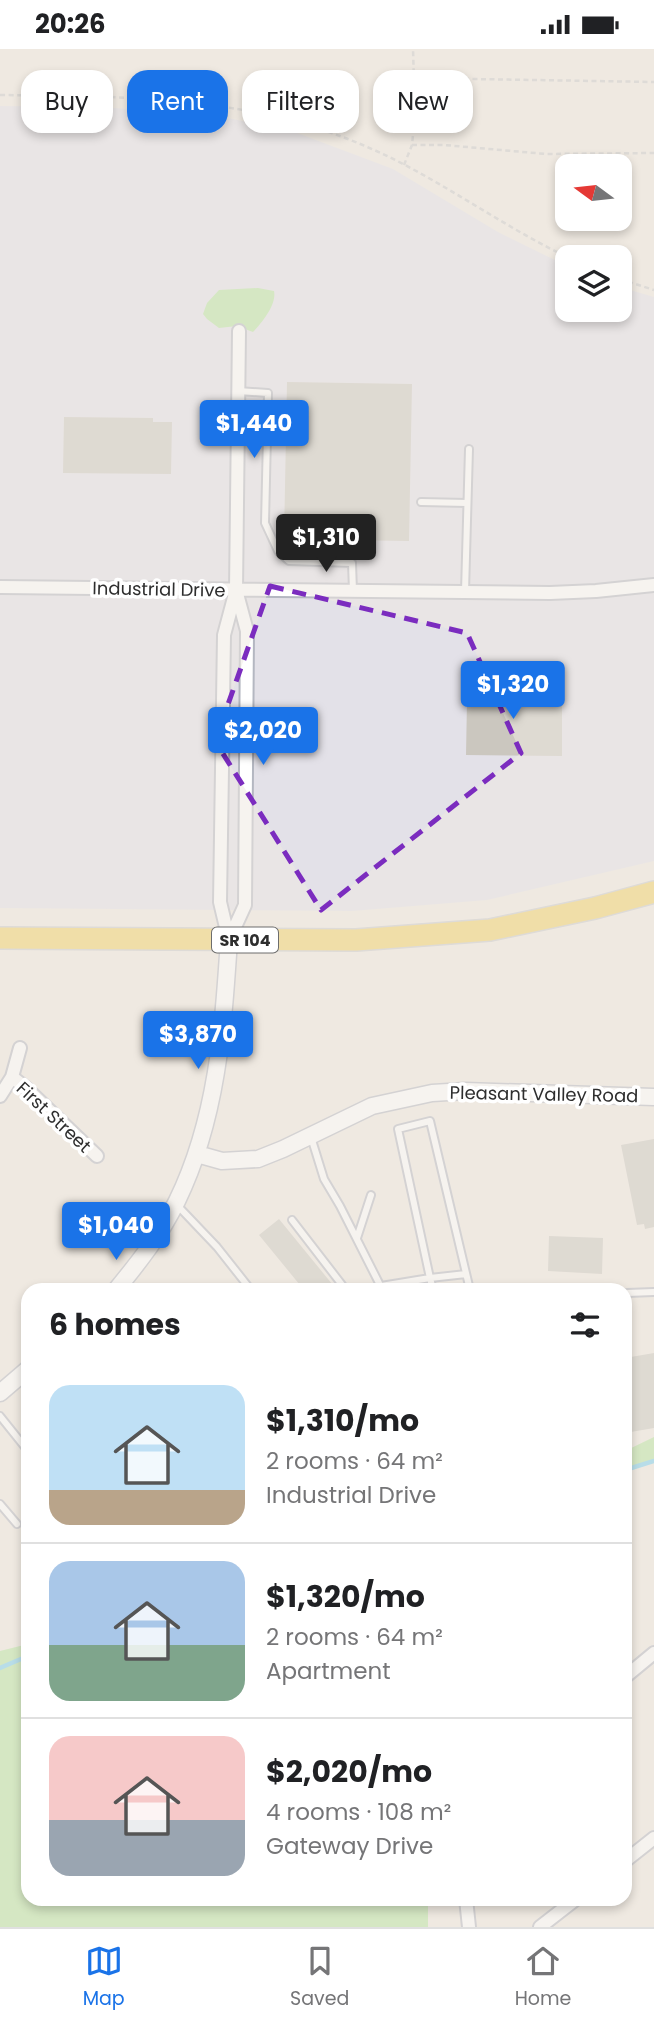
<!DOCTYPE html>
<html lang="en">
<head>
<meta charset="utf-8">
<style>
	:root { --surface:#fff; --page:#f2f2f2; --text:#202124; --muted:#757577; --line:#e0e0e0; --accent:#1a73e8 }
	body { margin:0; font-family:Poppins,sans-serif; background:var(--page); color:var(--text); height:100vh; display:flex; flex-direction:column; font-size:26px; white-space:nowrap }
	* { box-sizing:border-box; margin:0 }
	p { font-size:23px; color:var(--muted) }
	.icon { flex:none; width:38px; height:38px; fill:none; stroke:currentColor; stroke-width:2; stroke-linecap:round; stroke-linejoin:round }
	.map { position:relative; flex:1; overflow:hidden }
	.details { position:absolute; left:21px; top:1234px; width:611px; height:623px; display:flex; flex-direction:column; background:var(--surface); border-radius:21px; box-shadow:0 4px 10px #0003 }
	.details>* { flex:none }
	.top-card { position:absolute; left:21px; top:21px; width:612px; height:63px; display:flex; gap:14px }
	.needle { width:46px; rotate:285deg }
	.fabs { position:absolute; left:555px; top:105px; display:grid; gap:14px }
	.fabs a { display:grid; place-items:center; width:77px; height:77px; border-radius:14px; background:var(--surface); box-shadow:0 4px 10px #0003; font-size:35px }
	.price { position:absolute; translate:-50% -60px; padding:0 16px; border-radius:7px; background:var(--accent); color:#fff; font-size:23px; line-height:46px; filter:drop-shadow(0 2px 4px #0008) }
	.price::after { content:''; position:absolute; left:50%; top:42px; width:21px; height:16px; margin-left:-10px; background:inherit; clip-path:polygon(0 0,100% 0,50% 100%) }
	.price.on { background:#222; color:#fff }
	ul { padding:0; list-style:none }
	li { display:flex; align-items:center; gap:21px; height:175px; padding:0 28px }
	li+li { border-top:2px solid var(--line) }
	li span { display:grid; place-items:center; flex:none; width:196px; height:140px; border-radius:21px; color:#555 }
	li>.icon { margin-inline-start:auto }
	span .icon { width:84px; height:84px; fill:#fffc; stroke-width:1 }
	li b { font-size:30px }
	h2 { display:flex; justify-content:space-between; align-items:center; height:84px; padding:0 28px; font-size:30px }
	.pill { padding:0 24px; border-radius:21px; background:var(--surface); box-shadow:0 4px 10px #0003; font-size:24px; line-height:63px }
	.pill.on { background:var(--accent); color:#fff }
	.status { display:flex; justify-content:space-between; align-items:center; height:49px; padding:0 35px; background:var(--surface); direction:ltr }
	.status svg { height:19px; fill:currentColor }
	.tab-bar { display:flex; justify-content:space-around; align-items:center; height:98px; border-top:2px solid var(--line); background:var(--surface); font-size:19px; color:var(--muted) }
	.tab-bar a { display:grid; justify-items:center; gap:4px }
	.tab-bar .on { color:var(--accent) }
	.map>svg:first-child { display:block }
	.industrial { fill:#e3e1e8 }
	.green { fill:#b6e59e }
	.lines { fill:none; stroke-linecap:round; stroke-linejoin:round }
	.stream { stroke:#75cff0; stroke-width:4.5 }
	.building { fill:#cbc7bf }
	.service-casing { stroke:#b4b7c1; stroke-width:10 }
	.minor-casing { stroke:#b4b7c1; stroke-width:16 }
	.tertiary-casing { stroke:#b4b7c1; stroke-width:19 }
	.primary-casing { stroke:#c9c9c9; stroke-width:24 }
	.path { stroke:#c9c9c9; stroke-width:2.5; stroke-dasharray:5 3.5; stroke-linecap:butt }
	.service { stroke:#fff; stroke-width:6 }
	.minor { stroke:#fff; stroke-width:12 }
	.tertiary { stroke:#fff; stroke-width:16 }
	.primary { stroke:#f2d163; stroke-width:21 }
	.marked { fill:none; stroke:#7b2cbf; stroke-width:5; stroke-dasharray:14 9; stroke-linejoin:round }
	.labels { text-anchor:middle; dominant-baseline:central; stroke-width:7; stroke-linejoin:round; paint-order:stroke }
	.shield { fill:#fff; stroke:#6d6d6d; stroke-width:2 }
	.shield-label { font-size:16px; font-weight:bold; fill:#2e2e2e }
	.street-label { font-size:18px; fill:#2e2e2e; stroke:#fff }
</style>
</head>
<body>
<div class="status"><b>20:26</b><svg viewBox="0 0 49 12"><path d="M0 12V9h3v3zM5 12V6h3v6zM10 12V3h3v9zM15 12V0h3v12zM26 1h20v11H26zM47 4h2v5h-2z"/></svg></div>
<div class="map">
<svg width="654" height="1878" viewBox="0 0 654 1878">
	<rect width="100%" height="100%" fill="#efe9e1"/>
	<path class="industrial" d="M0,57L95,58L203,64L292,82L393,120L498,183L567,217V261H620V238L654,248V812L487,851L352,862L0,859Z"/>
	<path class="green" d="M258,239L274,242C277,255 262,274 253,283L237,277L219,279L207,270L203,265L207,254L219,241Z
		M654,1388V1413L634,1419L625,1424V1402Z
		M28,1595V1850H428V1878H0V1602Z"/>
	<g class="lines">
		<path class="stream" d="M625,1421L654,1412
			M0,1619L28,1607"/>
	</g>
	<path class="building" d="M287,333L412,335L409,492L284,490Z
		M64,368L153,369V373H172L171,425L63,424Z
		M484,626L531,627V653H562V707L466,706L467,652L483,653Z
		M654,1090V1178L645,1180L644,1175L637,1176L621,1096Z
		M279,1170L337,1241H304L259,1186Z
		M549,1187L603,1189L602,1225L548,1222Z
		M654,1304V1379L625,1384V1309Z"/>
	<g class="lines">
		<defs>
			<path id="service" d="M238,342L268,344L265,474L278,502L289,512L352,514L353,542
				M421,453L467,454
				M465,543L469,400
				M311,1088L324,1130L340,1157L382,1240
				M177,1156L217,1198L251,1241
				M292,1171L346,1241
				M357,1189L371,1146
				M371,1241L381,1237L430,1229L398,1080L430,1072L470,1241
				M433,1241L430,1229L466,1225
				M627,1244L654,1243
				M0,1367L28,1402
				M0,1455L17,1475"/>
			<path id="minor" d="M0,538L550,544L596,542L654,536
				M229,891L220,853L224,586L236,541L239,282
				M229,891L245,856L247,582L236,541
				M12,1028L26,1039L97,1107
				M0,1047L12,1028L20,999
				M625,1628L654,1604
				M625,1812L654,1789
				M466,1850L469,1878
				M540,1878L576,1850"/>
			<path id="tertiary" d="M197,1105L222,1112L258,1110L283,1100L372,1057L432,1044L465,1042L654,1048
				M116,1241C139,1213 161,1185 177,1152C217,1070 223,981 229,891
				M0,1344L28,1320"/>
			<path id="primary" d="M0,889L356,891L490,881L595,859L654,843"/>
		</defs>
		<use href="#service" class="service-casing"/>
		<use href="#minor" class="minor-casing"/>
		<use href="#tertiary" class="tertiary-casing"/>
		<use href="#primary" class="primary-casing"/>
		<path class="path" d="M413,29L654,33
			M0,46C145,48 272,46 405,116C460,145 511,181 567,208
			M412,96H444L546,105L654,104
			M404,116L412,96L415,66L413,0
			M620,230L654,241"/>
		<use href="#service" class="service"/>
		<use href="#minor" class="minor"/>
		<use href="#tertiary" class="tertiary"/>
		<use href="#primary" class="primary"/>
	</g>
	<path d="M0 0H654V1878H0ZM270,537L467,584L521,704L321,861L215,692Z" fill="#efe9e1" fill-opacity=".55" fill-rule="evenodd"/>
	<path class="marked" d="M270,537L467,584L521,704L321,861L215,692Z"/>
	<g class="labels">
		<rect class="shield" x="212" y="878.5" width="66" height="25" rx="5"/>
		<g class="shield-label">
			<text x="245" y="891">SR 104</text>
		</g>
		<g class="street-label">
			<text transform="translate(159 540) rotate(1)">Industrial Drive</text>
			<text transform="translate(544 1045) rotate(1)">Pleasant Valley Road</text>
			<text transform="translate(54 1068) rotate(43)">First Street</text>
		</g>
	</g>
</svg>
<div class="fabs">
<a><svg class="needle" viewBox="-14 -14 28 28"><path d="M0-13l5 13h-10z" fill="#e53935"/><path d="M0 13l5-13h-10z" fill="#757577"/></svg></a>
<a><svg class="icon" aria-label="layers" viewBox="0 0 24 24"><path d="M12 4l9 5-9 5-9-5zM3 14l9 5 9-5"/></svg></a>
</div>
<b class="price" style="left:254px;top:411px">$1,440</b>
<b class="price on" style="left:326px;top:525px">$1,310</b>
<b class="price" style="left:513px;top:672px">$1,320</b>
<b class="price" style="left:263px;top:718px">$2,020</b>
<b class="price" style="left:198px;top:1022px">$3,870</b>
<b class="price" style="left:116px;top:1213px">$1,040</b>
<div class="top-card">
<a class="pill">Buy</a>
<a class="pill on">Rent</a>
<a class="pill">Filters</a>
<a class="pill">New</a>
</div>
<section class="details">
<h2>6 homes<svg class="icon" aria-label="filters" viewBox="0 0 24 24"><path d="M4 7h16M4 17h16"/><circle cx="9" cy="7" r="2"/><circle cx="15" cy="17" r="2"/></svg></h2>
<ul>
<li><span style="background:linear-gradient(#bfe0f5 75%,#b9a48a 0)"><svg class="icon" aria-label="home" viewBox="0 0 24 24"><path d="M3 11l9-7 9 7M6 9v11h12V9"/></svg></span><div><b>$1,310/mo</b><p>2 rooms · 64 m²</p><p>Industrial Drive</p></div></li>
<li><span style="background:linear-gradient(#a9c7e8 60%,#7fa58c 0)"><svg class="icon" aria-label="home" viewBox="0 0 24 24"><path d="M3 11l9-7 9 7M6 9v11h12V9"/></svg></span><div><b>$1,320/mo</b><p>2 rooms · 64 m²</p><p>Apartment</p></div></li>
<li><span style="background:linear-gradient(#f6c9c9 60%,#9aa5b1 0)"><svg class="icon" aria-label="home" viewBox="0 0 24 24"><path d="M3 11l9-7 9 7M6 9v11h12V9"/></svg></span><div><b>$2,020/mo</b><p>4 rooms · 108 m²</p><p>Gateway Drive</p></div></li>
</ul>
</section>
</div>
<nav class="tab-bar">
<a class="on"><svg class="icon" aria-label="map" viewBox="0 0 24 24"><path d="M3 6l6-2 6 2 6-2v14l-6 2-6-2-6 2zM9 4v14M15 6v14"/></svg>Map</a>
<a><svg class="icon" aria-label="saved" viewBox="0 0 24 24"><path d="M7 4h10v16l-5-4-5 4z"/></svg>Saved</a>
<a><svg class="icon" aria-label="home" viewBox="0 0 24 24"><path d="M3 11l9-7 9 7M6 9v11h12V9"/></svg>Home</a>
</nav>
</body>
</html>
